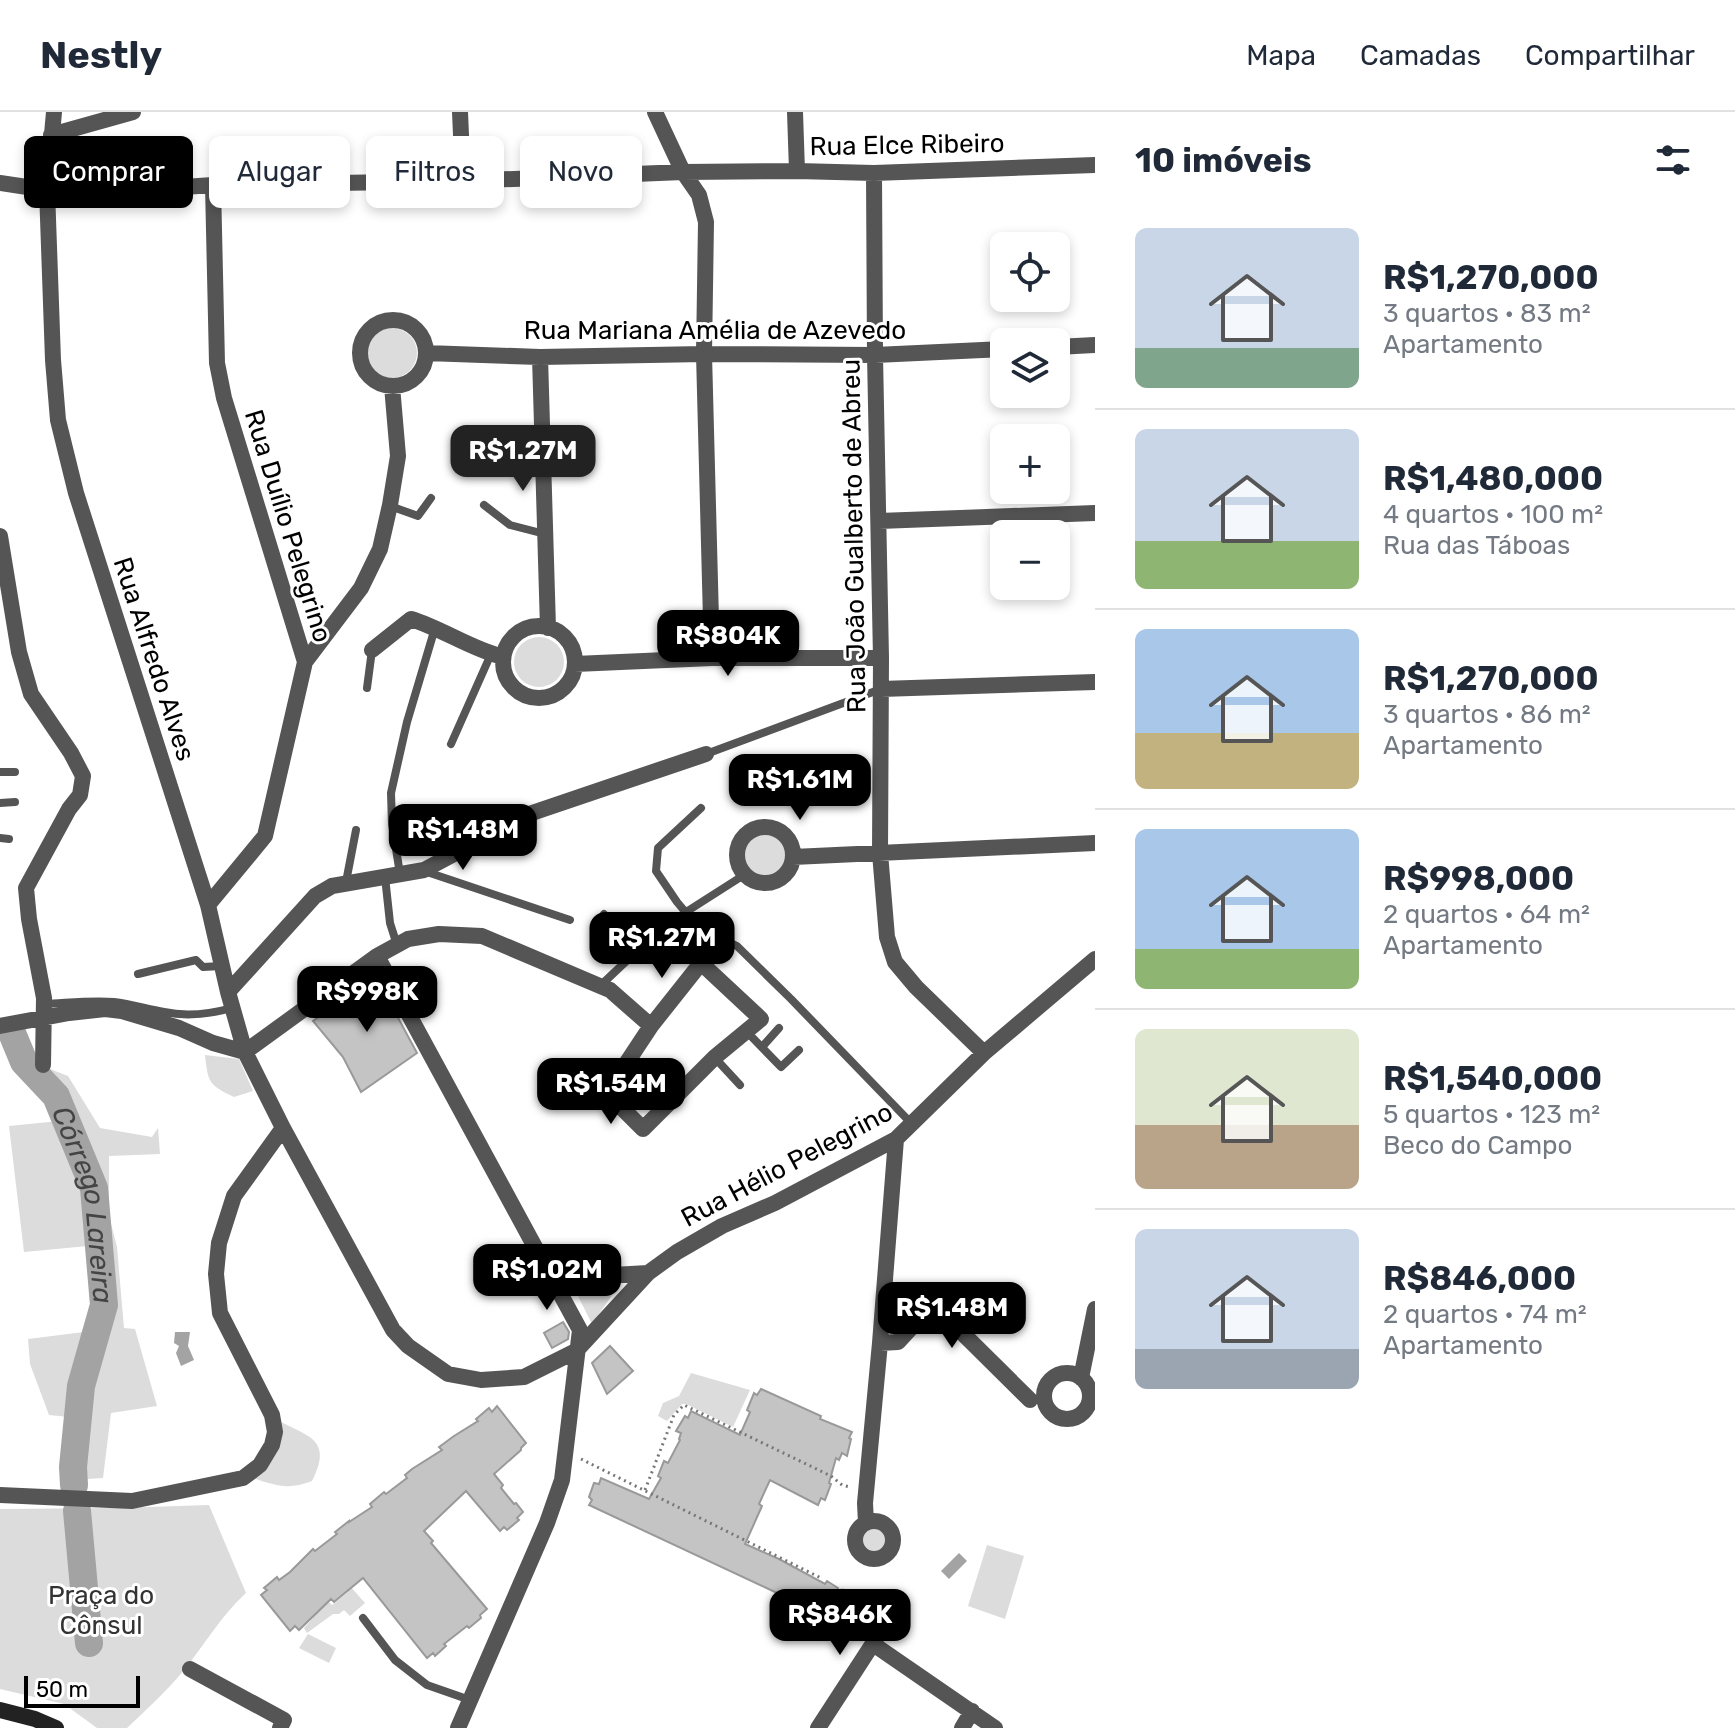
<!DOCTYPE html>
<html lang="pt">
<head>
<meta charset="utf-8">
<style>
	:root { --surface:#fff; --page:#f2f2f3; --text:#1f2937; --muted:#747a83; --line:#e0e1e3; --accent:#000 }
	body { margin:0; font-family:Rubik,sans-serif; background:var(--page); color:var(--text); height:100vh; display:flex; flex-direction:column; font-size:30px; white-space:nowrap }
	* { box-sizing:border-box; margin:0 }
	p { font-size:26px; color:var(--muted) }
	.icon { flex:none; width:44px; height:44px; fill:none; stroke:currentColor; stroke-width:2; stroke-linecap:round; stroke-linejoin:round }
	.map { position:relative; flex:1; overflow:hidden }
	.panel { display:flex; flex-direction:column; background:var(--surface); width:640px }
	.panel>* { flex:none }
	.hud { position:absolute; left:24px; top:24px; width:760px; height:72px; display:flex; gap:16px }
	.fabs { position:absolute; left:990px; top:120px; display:grid; gap:16px }
	.fabs a { display:grid; place-items:center; width:80px; height:80px; border-radius:12px; background:var(--surface); box-shadow:0 4px 12px #0003; font-size:40px }
	.scale { position:absolute; left:24px; bottom:20px; width:116px; box-sizing:border-box; padding-left:8px; border:4px solid #000; border-top:0; font-size:22px; line-height:28px; white-space:nowrap; color:#000; -webkit-text-stroke:6px #fff; paint-order:stroke }
	.price { position:absolute; translate:-50% -68px; padding:0 18px; border-radius:16px; background:var(--accent); color:#fff; font-size:26px; line-height:52px; filter:drop-shadow(0 2px 4px #0008) }
	.price::after { content:''; position:absolute; left:50%; top:48px; width:24px; height:18px; margin-left:-12px; background:inherit; clip-path:polygon(0 0,100% 0,50% 100%) }
	.price.current { background:#222; color:#fff }
	ul { padding:0; list-style:none }
	li { display:flex; align-items:center; gap:24px; height:200px; padding:0 40px }
	li+li { border-top:2px solid var(--line) }
	li span { display:grid; place-items:center; flex:none; width:224px; height:160px; border-radius:12px; color:#555 }
	li>.icon { margin-inline-start:auto }
	span .icon { width:96px; height:96px; fill:#fffc; stroke-width:1 }
	li b { font-size:34px }
	h2 { display:flex; justify-content:space-between; align-items:center; height:96px; padding:0 40px; font-size:34px }
	.tag { padding:0 28px; border-radius:12px; background:var(--surface); box-shadow:0 4px 12px #0003; font-size:28px; line-height:72px }
	.tag.current { background:var(--accent); color:#fff }
	header { display:flex; align-items:center; gap:48px; box-sizing:border-box; height:112px; padding:0 40px; background:var(--surface); border-bottom:2px solid var(--line) }
	header strong { font-size:38px }
	nav { display:flex; gap:44px; margin-inline-start:auto; font-size:28px }
	main { display:flex; flex:1; min-height:0 }
	.map>svg:first-child { display:block }
	.green { fill:#dcdcdc }
	.water { fill:#a3a3a3 }
	.lines { fill:none; stroke-linecap:round; stroke-linejoin:round }
	.river { stroke:#a3a3a3; stroke-width:28 }
	.building { fill:#c4c4c4; stroke:#999; stroke-width:2 }
	.path { stroke:#777; stroke-width:3; stroke-dasharray:2 4; stroke-linecap:butt }
	.service { stroke:#555; stroke-width:8 }
	.minor { stroke:#555; stroke-width:16 }
	.secondary { stroke:#222; stroke-width:16 }
	.labels { text-anchor:middle; dominant-baseline:central; stroke-width:6; stroke-linejoin:round; paint-order:stroke }
	.street-label { font-size:26px; fill:#000; stroke:#fff }
	.park-label { font-size:26px; fill:#333; stroke:#fff }
	.water-label { font-size:28px; font-style:italic; fill:#444; stroke:#fff }
</style>
</head>
<body>
<header>
<strong>Nestly</strong>
<nav><a>Mapa</a><a>Camadas</a><a>Compartilhar</a></nav>
</header>
<main>
<div class="map">
<svg width="1095" height="1616" viewBox="0 0 1095 1616">
	<rect width="100%" height="100%" fill="#fff"/>
	<path class="green" d="M367 241a25 25 0 1 1 50 0a25 25 0 1 1-50 0Z
		M514 550a25 25 0 1 1 50 0a25 25 0 1 1-50 0Z
		M742 744a23 23 0 1 1 46 0a23 23 0 1 1-46 0Z
		M205,943L239,947L253,979L234,985C209,973 208,971 205,943Z
		M32,950L68,964L100,1016L152,1025L158,1016L160,1042L109,1044V1104L117,1135L124,1216L135,1217L157,1294L111,1301L103,1366L71,1368L69,1305L49,1303L30,1252L28,1227L100,1218L94,1137L88,1134L24,1140L9,1014L59,1009L36,974Z
		M571,1170L619,1173L592,1212Z
		M691,1261L750,1278L733,1315L686,1292H682L667,1309L658,1304L663,1291L679,1284Z
		M277,1308C309,1325 333,1327 312,1369C288,1378 276,1374 253,1366Z
		M209,1393L246,1481C221,1504 205,1532 184,1558C167,1579 147,1597 127,1616H97L64,1592L0,1577V1397L116,1396Z
		M860 1428a14 14 0 1 1 28 0a14 14 0 1 1-28 0Z
		M987,1433L1024,1444L1005,1507L968,1494Z
		M350,1474L365,1491L350,1504L344,1498L339,1502H333L307,1521L304,1516L313,1506V1503L329,1490L332,1493L348,1480L347,1477Z
		M841,1476L852,1478L848,1526L823,1515Z
		M308,1522L336,1536L329,1551L299,1536Z"/>
	<path class="water" d="M175,1220H190L188,1234L194,1248L181,1254L176,1241L179,1234L174,1231Z
		M959,1441L967,1449L949,1467L941,1459Z"/>
	<g class="lines">
		<g class="river">
			<path id="s1" d="M12,921L24,950L56,984L94,1076L104,1193L81,1274L73,1355L74,1373"/>
			<path d="M77,1399L89,1531"/>
		</g>
	</g>
	<path class="building" d="M376,865L417,941L361,980L343,945L313,909Z
		M563,1210L569,1220L568,1227L552,1236L544,1221Z
		M610,1234L633,1259L607,1282L592,1251Z
		M761,1277L821,1304L820,1307L852,1320L849,1326L851,1327L847,1344L842,1341L839,1348L836,1346L829,1371L831,1372L825,1388L821,1386L818,1393L770,1368L759,1392L762,1394L745,1432L779,1447L825,1472L827,1469L838,1476L825,1504L794,1488L777,1481L589,1393L592,1388L589,1385L594,1371L599,1372L601,1366L649,1387L661,1366L658,1364L664,1349L668,1351L680,1328L679,1327L681,1321L676,1319L685,1304L688,1306L691,1299L740,1323L750,1300L747,1298L754,1281L757,1283Z
		M497,1294L526,1331L521,1336V1338L494,1362L503,1373L501,1376L514,1392L516,1391L523,1400L517,1406L519,1408L507,1418L504,1415L500,1419L466,1379L424,1419L433,1429L431,1431L487,1497L480,1503L481,1506L469,1516L467,1514L444,1532L446,1534L435,1544L433,1541L427,1546L363,1466L334,1490L331,1487L299,1518L295,1514L290,1519L261,1483L267,1478L264,1476L277,1465L279,1468L290,1460L313,1437L315,1439L337,1422L335,1420L349,1409V1410L372,1395L370,1392L384,1380L386,1382L407,1366L405,1363L412,1357L442,1338L439,1335L454,1324L478,1309L476,1307L489,1296L492,1300Z"/>
	<g class="lines">
		<path class="path" d="M581,1347L821,1466
			M645,1378L674,1303L684,1293L831,1364L842,1373L850,1375"/>
		<path class="service" d="M484,393L510,413L545,422
			M390,394L418,404L431,386
			M367,576L372,538
			M451,632L491,542
			M706,642L881,577
			M0,660H15
			M0,691L15,690
			M701,696L658,736L656,759L677,790L699,816L737,834L791,887L912,1012
			M0,726L9,727
			M424,759L570,808
			M400,762L392,712L391,681L407,610L435,516
			M385,765L390,811L397,833
			M346,770L356,718
			M604,802L636,840
			M138,862L196,848L203,855L221,854
			M601,873L637,839L686,800L744,763
			M45,892C68,891 92,888 114,890C131,892 147,897 164,900C187,905 210,902 232,896
			M747,920L781,955L799,938
			M762,935L779,916
			M715,946L740,973
			M559,955L578,959L612,973
			M363,1506L395,1548L427,1573L470,1588"/>
		<path class="minor" d="M54,0L47,78L53,248L58,308L76,381L208,793L228,880L245,940L283,1016L393,1218L408,1234L448,1262L481,1268L524,1265L576,1239L648,1161L677,1140L722,1114L775,1091L896,1027L984,941L1095,847
			M460,0L463,69
			M655,0L683,60L699,83L706,110L704,242L712,546
			M795,0L797,59
			M51,23L133,0
			M874,61L875,243L881,546L880,741L887,825L895,850L916,875L984,941
			M0,71L47,78L125,79L213,73L463,69L683,60L797,59L874,61L1095,53
			M360 241a33 33 0 1 1 66 0a33 33 0 1 1-66 0Z
			M1056,235L1095,233
			M426,241L540,245L704,242L875,243L1004,237
			M540,245L548,516
			M879,409L1095,401
			M0,424L19,540L31,582L71,641L83,664L80,683L69,697L26,776L29,807L44,886L43,953
			M503 550a36 36 0 1 1 72 0a36 36 0 1 1-72 0Z
			M372,538L411,507C443,517 471,537 503,545
			M305,550L361,476L380,437L390,393L398,344L392,274
			M575,552L712,546H881
			M881,577L1095,570
			M737 743a28 28 0 1 1 56 0a28 28 0 1 1-56 0Z
			M793,745L1095,731
			M208,793L265,724L305,550L224,286L217,251L213,73
			M377,844L580,1218L562,1368L547,1411L458,1616
			M701,851L761,907L715,945L643,1017L608,982L612,973L651,914Z
			M228,880L315,784L332,774L424,758L529,702L706,642
			M0,914L69,901L105,897L122,899L179,916L213,931L245,940L377,844L408,827L439,822L482,824L600,874L610,878L651,914
			M545,1156L596,1164L648,1161
			M880,1231L898,1230L933,1192L1030,1288
			M1044 1284a23 23 0 1 1 46 0a23 23 0 1 1-46 0Z
			M1081,1266L1095,1197
			M0,1383L132,1389L243,1366L260,1353L272,1333L275,1320L272,1303L220,1201L216,1162L219,1131L234,1084L283,1016
			M855 1428a19 19 0 1 1 38 0a19 19 0 1 1-38 0Z
			M866,1411L865,1391L880,1231L896,1027
			M873,1532L995,1616
			M190,1557L284,1608L280,1616
			M818,1616L896,1496
			M962,1616L972,1599"/>
		<path class="secondary" d="M0,1598L35,1607L56,1616"/>
	</g>
	<g class="labels">
		<g class="street-label">
			<text transform="translate(907 33) rotate(-1)">Rua Elce Ribeiro</text>
			<text x="715" y="218">Rua Mariana Amélia de Azevedo</text>
			<text transform="translate(288 414) rotate(73)">Rua Duílio Pelegrino</text>
			<text transform="translate(854 424) rotate(-91)">Rua João Gualberto de Abreu</text>
			<text transform="translate(154 547) rotate(72)">Rua Alfredo Alves</text>
			<text transform="translate(787 1053) rotate(-28)">Rua Hélio Pelegrino</text>
		</g>
		<g class="park-label">
			<text x="101" y="1483">Praça do<tspan x="101" dy="30">Cônsul</tspan></text>
		</g>
		<g class="water-label">
			<text stroke="none"><textPath href="#s1" startOffset="192">Córrego Lareira</textPath></text>
		</g>
	</g>
</svg>
<div class="fabs">
<a><svg class="icon" aria-label="locate" viewBox="0 0 24 24"><circle cx="12" cy="12" r="6"/><path d="M12 2v4M12 18v4M2 12h4M18 12h4"/></svg></a>
<a><svg class="icon" aria-label="layers" viewBox="0 0 24 24"><path d="M12 4l9 5-9 5-9-5zM3 14l9 5 9-5"/></svg></a>
<a>+</a>
<a>−</a>
</div>
<div class="scale">50 m</div>
<b class="price current" style="left:523px;top:381px">R$1.27M</b>
<b class="price" style="left:728px;top:566px">R$804K</b>
<b class="price" style="left:800px;top:710px">R$1.61M</b>
<b class="price" style="left:463px;top:760px">R$1.48M</b>
<b class="price" style="left:662px;top:868px">R$1.27M</b>
<b class="price" style="left:367px;top:922px">R$998K</b>
<b class="price" style="left:611px;top:1014px">R$1.54M</b>
<b class="price" style="left:547px;top:1200px">R$1.02M</b>
<b class="price" style="left:952px;top:1238px">R$1.48M</b>
<b class="price" style="left:840px;top:1545px">R$846K</b>
<div class="hud">
<a class="tag current">Comprar</a>
<a class="tag">Alugar</a>
<a class="tag">Filtros</a>
<a class="tag">Novo</a>
</div>
</div>
<section class="panel">
<h2>10 imóveis<svg class="icon" aria-label="filters" viewBox="0 0 24 24"><path d="M4 7h16M4 17h16"/><circle cx="9" cy="7" r="2"/><circle cx="15" cy="17" r="2"/></svg></h2>
<ul>
<li><span style="background:linear-gradient(#c9d6e8 75%,#7fa58c 0)"><svg class="icon" aria-label="home" viewBox="0 0 24 24"><path d="M3 11l9-7 9 7M6 9v11h12V9"/></svg></span><div><b>R$1,270,000</b><p>3 quartos · 83 m²</p><p>Apartamento</p></div></li>
<li><span style="background:linear-gradient(#c9d6e8 70%,#8fb573 0)"><svg class="icon" aria-label="home" viewBox="0 0 24 24"><path d="M3 11l9-7 9 7M6 9v11h12V9"/></svg></span><div><b>R$1,480,000</b><p>4 quartos · 100 m²</p><p>Rua das Táboas</p></div></li>
<li><span style="background:linear-gradient(#a9c7e8 65%,#c2b280 0)"><svg class="icon" aria-label="home" viewBox="0 0 24 24"><path d="M3 11l9-7 9 7M6 9v11h12V9"/></svg></span><div><b>R$1,270,000</b><p>3 quartos · 86 m²</p><p>Apartamento</p></div></li>
<li><span style="background:linear-gradient(#a9c7e8 75%,#8fb573 0)"><svg class="icon" aria-label="home" viewBox="0 0 24 24"><path d="M3 11l9-7 9 7M6 9v11h12V9"/></svg></span><div><b>R$998,000</b><p>2 quartos · 64 m²</p><p>Apartamento</p></div></li>
<li><span style="background:linear-gradient(#dfe7d0 60%,#b9a48a 0)"><svg class="icon" aria-label="home" viewBox="0 0 24 24"><path d="M3 11l9-7 9 7M6 9v11h12V9"/></svg></span><div><b>R$1,540,000</b><p>5 quartos · 123 m²</p><p>Beco do Campo</p></div></li>
<li><span style="background:linear-gradient(#c9d6e8 75%,#9aa5b1 0)"><svg class="icon" aria-label="home" viewBox="0 0 24 24"><path d="M3 11l9-7 9 7M6 9v11h12V9"/></svg></span><div><b>R$846,000</b><p>2 quartos · 74 m²</p><p>Apartamento</p></div></li>
</ul>
</section>
</main>
</body>
</html>
